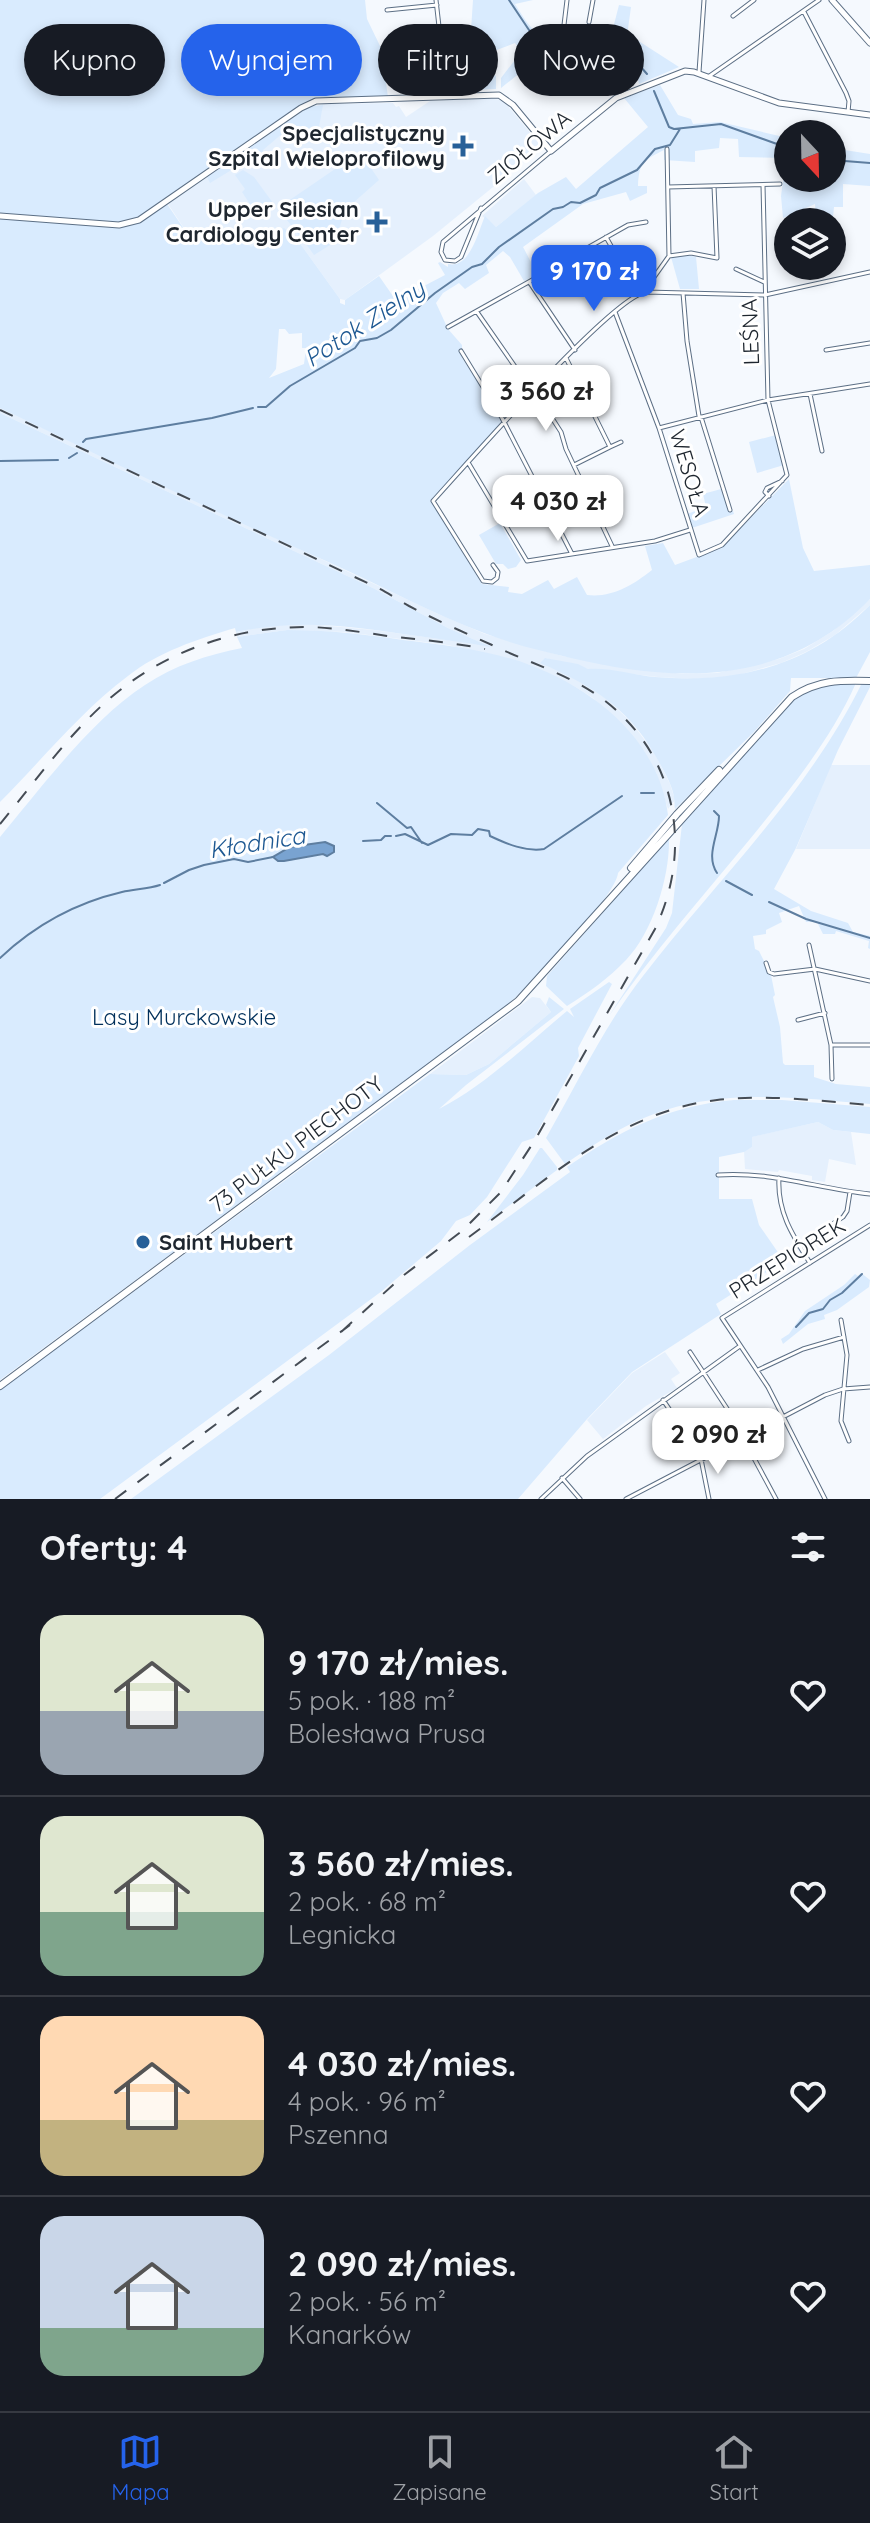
<!DOCTYPE html>
<html lang="pl">
<head>
<meta charset="utf-8">
<style>
	:root { --surface:#171b24; --page:#242831; --text:#f1f3f6; --muted:#9ea1a6; --line:#363941; --accent:#2563eb }
	body { margin:0; font-family:Quicksand,sans-serif; background:var(--page); color:var(--text); height:100vh; display:flex; flex-direction:column; font-size:30px; white-space:nowrap }
	* { box-sizing:border-box; margin:0 }
	p { font-size:26px; color:var(--muted) }
	.icon { flex:none; width:44px; height:44px; fill:none; stroke:currentColor; stroke-width:2; stroke-linecap:round; stroke-linejoin:round }
	.map { position:relative; height:1499px; overflow:hidden }
	.side { display:flex; flex-direction:column; background:var(--surface); flex:1 }
	.side>* { flex:none }
	.top-card { position:absolute; left:24px; top:24px; width:822px; height:72px; display:flex; gap:16px }
	.needle { width:52px; rotate:158deg }
	.tools { position:absolute; left:774px; top:120px; display:grid; gap:16px }
	.tools a { display:grid; place-items:center; width:72px; height:72px; border-radius:50%; background:var(--surface); box-shadow:0 4px 12px #0003; font-size:40px }
	.price { position:absolute; translate:-50% -68px; padding:0 18px; border-radius:16px; background:#fff; color:#222; font-size:26px; line-height:52px; filter:drop-shadow(0 2px 4px #0008) }
	.price::after { content:''; position:absolute; left:50%; top:48px; width:24px; height:18px; margin-left:-12px; background:inherit; clip-path:polygon(0 0,100% 0,50% 100%) }
	.price.on { background:var(--accent); color:#fff }
	ul { padding:0; list-style:none }
	li { display:flex; align-items:center; gap:24px; height:200px; padding:0 40px }
	li+li { border-top:2px solid var(--line) }
	li span { display:grid; place-items:center; flex:none; width:224px; height:160px; border-radius:24px; color:#555 }
	li>.icon { margin-inline-start:auto }
	span .icon { width:96px; height:96px; fill:#fffc; stroke-width:1 }
	li b { font-size:34px }
	h2 { display:flex; justify-content:space-between; align-items:center; height:96px; padding:0 40px; font-size:34px }
	.chip { padding:0 28px; border-radius:36px; background:var(--surface); box-shadow:0 4px 12px #0003; font-size:28px; line-height:72px }
	.chip.on { background:var(--accent); color:#fff }
	.tabs { display:flex; justify-content:space-around; align-items:center; height:112px; border-top:2px solid var(--line); background:var(--surface); font-size:22px; color:var(--muted) }
	.tabs a { display:grid; justify-items:center; gap:4px }
	.tabs .on { color:var(--accent) }
	.map>svg:first-child { display:block }
	.built { fill:#e5f0fd }
	.green { fill:#d9ebfe; fill-rule:evenodd }
	.water { fill:#79a3d1; stroke:#5e7ea0; stroke-width:2 }
	.lines { fill:none; stroke-linecap:round; stroke-linejoin:round }
	.stream { stroke:#5e7ea0; stroke-width:2 }
	.street-casing { stroke:#5c6f85; stroke-width:5 }
	.secondary-casing { stroke:#5c6f85; stroke-width:7 }
	.primary-casing { stroke:#5c6f85; stroke-width:8 }
	.street { stroke:#fff; stroke-width:3 }
	.secondary { stroke:#fff; stroke-width:5 }
	.primary { stroke:#fff; stroke-width:6 }
	.rail { stroke:#454c55; stroke-width:2; stroke-dasharray:14 14; stroke-linecap:butt }
	.poi-dot { fill:#286098; stroke:#fff; stroke-width:3 }
	.labels { text-anchor:middle; dominant-baseline:central; stroke-width:6; stroke-linejoin:round; paint-order:stroke }
	.poi-label { font-size:22px; font-weight:bold; fill:#1e262f; stroke:#fff; text-anchor:end }
	.street-label { font-size:22px; fill:#1e262f; stroke:#fff }
	.park-label { font-size:22px; fill:#01305b; stroke:#fff }
	.water-label { font-size:24px; font-style:italic; fill:#1d5892; stroke:#fff }
</style>
</head>
<body>
<div class="map">
<svg width="870" height="1499" viewBox="0 0 870 1499">
	<rect width="100%" height="100%" fill="#f5f9fe"/>
	<path class="built" d="M484,98L503,100L542,147L433,236L345,300L340,299L299,242L284,229L250,248L205,260L168,204L309,107L323,104L393,103L396,107L399,106L406,117L430,101Z
		M524,179L536,195L496,227L482,216Z
		M0,408L436,613L485,634L562,656L682,674L717,673L779,659L804,649L833,631L870,599V605L835,635L806,652L781,663L735,676L694,679L658,677L588,669L545,658L599,692L630,721L654,752L670,784L675,800L668,809L656,772L593,698L574,686L530,665L448,645L345,632L287,630L237,637L236,632L265,626L298,623L373,630L486,645L448,628L373,588L0,413Z
		M831,765H870V849H796Z
		M532,997L540,998L551,1012L489,1064L466,1075L430,1074Z
		M818,1122L833,1130L851,1132L856,1165L829,1159L825,1182L812,1180V1176L779,1170L778,1172L745,1169L744,1151L752,1147L751,1137Z
		M665,1352L680,1373L671,1379L677,1388L646,1406L603,1439L587,1420L632,1373Z"/>
	<path class="green" d="M0,0H365L367,19L381,48L388,97L316,99L308,102L165,201L195,245L220,229L227,239L238,232L251,247L284,228L299,242L340,299V303L345,305V300L379,276L395,299L401,298L445,275L438,263L440,262L448,267V264C470,269 478,232 485,216L496,227L538,193L566,177L576,189L648,127L624,98L660,85L678,115L691,119L693,124L720,122L788,138V178H832V148L870,154V186L843,184V207H834L832,227V222H816L815,204L783,218L781,196L786,158L739,157L738,139L720,138L719,148L695,151V162L664,160V150C644,160 639,162 638,186H647V193L630,201L626,192L583,204L523,247L531,262L533,277L524,281L510,257L503,251L486,265L489,273L465,289L459,283L443,293L436,303L448,329L462,345V358L501,418V425L431,500L482,584L509,587L508,592L522,594L548,580L554,589L577,577L587,595C612,598 633,585 652,570L645,546L663,543L675,565L721,548L789,479L803,548L814,571L870,565V599C787,685 680,684 571,658C542,651 512,644 484,633C433,614 384,587 335,565C222,516 111,461 0,408ZM279,329H285L289,334L302,333V348H306L304,364L269,378L276,369Z
		M473,0H533L515,4C529,26 534,36 560,43L565,34L611,36L619,5L631,7L627,36L637,40L679,67L639,84L633,57H613L603,63L620,91L613,95L604,86L605,82L570,61L537,81L526,68L501,88V78L521,52L515,43L481,56L487,71L496,76V89L467,90Z
		M323,105L319,127L301,131L297,127H290L263,150V159L248,160L210,183L207,177L309,107Z
		M360,152L379,180L345,210L335,242L314,255C303,239 290,225 278,208Z
		M243,170L254,177L273,203L257,215L242,192L245,189L235,175Z
		M687,255L696,257L699,289H680L671,257Z
		M0,413L373,588L448,628L491,647C464,642 437,639 410,635C347,626 299,619 236,632L235,628C198,639 158,652 128,676C80,712 42,760 0,802Z
		M776,435L784,465L757,473L749,442Z
		M721,489L729,511H733L734,514L692,528L687,514L706,507L703,494Z
		M500,523L521,560L516,567L508,569L503,564H496L479,535Z
		M870,605V652L856,678H791L790,691L754,732L675,809C674,805 675,802 674,798C673,787 665,773 660,764C632,710 594,686 540,663L545,658L578,664L588,669C609,667 634,675 655,677C738,684 810,666 870,605Z
		M287,630C326,630 364,634 403,640C445,645 490,650 530,665C596,690 659,741 668,815L618,873C616,897 527,988 505,1007L0,1380V837C41,788 92,719 145,685C175,665 207,655 242,648L237,637Z
		M856,683C830,741 789,791 750,839C702,897 652,954 609,1016L666,928L672,913L682,824L794,699C814,687 832,684 856,683Z
		M862,683L870,684V687L838,750L796,848L774,889L811,911L848,923L853,932L870,936V949L868,948L869,941L836,931L835,934H823L817,922H806L799,906L779,913L782,922L766,930V934L753,936L755,949L759,951L771,975L775,995L773,997L780,1027L783,1063L785,1065H814V1077L836,1084L870,1087V1104C791,1097 713,1087 639,1120C612,1132 589,1148 565,1164L546,1138C577,1084 604,1026 643,976C717,880 808,793 862,683Z
		M669,838C670,876 653,932 626,960C609,978 588,993 567,1006L546,986L547,976Z
		M609,982L612,984L578,1048L579,1056L534,1138L522,1142L487,1197L470,1215L456,1221L441,1241L382,1291L100,1499H0V1390L430,1074L466,1075L489,1064L551,1012L546,1005L549,997L564,1009L466,1085L439,1109C487,1084 526,1045 567,1011L574,1017L570,1009Z
		M734,1100H782L870,1107V1134L833,1130L818,1122L752,1137V1147L744,1152L719,1157V1199H752L759,1225L784,1261L716,1304L721,1314L632,1372L587,1419L518,1499H131L329,1355L470,1245L570,1172L567,1167C621,1130 668,1106 734,1100Z
		M540,1148H542L557,1167V1170L487,1222L523,1175Z
		M861,1273L870,1280L869,1287L837,1310L824,1315L825,1319L808,1324L783,1344L781,1339L789,1334L805,1311L844,1285L855,1274L858,1276Z"/>
	<path class="water" d="M325,842L334,846V852L327,856L323,854L284,861H278L273,857L290,847Z"/>
	<g class="lines">
		<path class="stream" d="M509,0L529,30L539,38L550,43L587,52L607,50L621,55L636,54L640,66L647,74
			M654,91L669,127L674,129L721,124L788,148
			M832,160L870,163
			M258,407H266L290,386L355,348L360,341L377,338L391,330L435,293L472,267L482,264L499,247L553,209L563,207L571,202L580,203L596,195L600,188L637,170L655,149L670,145L680,129
			M83,442L86,439L212,418L253,408
			M69,458L77,453
			M0,461L58,460
			M641,793H654
			M377,803L407,828L411,827L422,843
			M714,811L719,816C719,835 705,855 717,873
			M396,836L405,834L428,845L451,834L472,835L478,829L489,831L490,836C507,844 526,852 544,849L622,796
			M363,841L381,840L385,836H391
			M726,881L752,895
			M164,883L189,870L204,865L234,859L248,862L273,857
			M769,902L806,919L870,938
			M0,958C35,925 75,903 122,892C135,889 148,889 160,885
			M796,1327L809,1313L823,1309L830,1300L842,1293L862,1274"/>
		<defs>
			<path id="street" d="M436,0L447,97
				M387,10L437,5
				M804,12L846,93L849,101L848,112
				M733,16L754,0
				M589,22L593,0
				M564,25L567,0
				M699,72L704,0
				M708,77L819,0
				M667,149L669,256
				M668,187L780,184
				M481,208L461,257L455,261L445,260L441,252L443,242L551,151
				M606,237L633,285L640,293
				M559,264L628,225L646,222
				M736,269L764,282
				M530,283L575,350
				M646,292L647,287L669,256L691,253L717,258L714,186
				M683,293L687,341L699,416
				M477,312L532,391
				M615,312L659,428L699,555L722,545L787,475L768,400L763,185
				M448,327L534,279
				M826,350L870,343
				M461,351L502,418L572,554
				M566,358L610,447L574,465
				M534,390L561,432L566,449L612,546
				M810,394L822,451
				M701,417L730,510
				M659,428L768,400L870,384
				M610,447L621,442
				M469,464L527,561L655,541L690,530
				M769,496L765,492L767,488L782,481
				M493,565L498,572L497,578L492,582L483,581L433,501C465,466 612,297 646,292L765,295L870,272
				M809,945L831,1045L832,1079
				M766,963L769,972L774,974L815,969L870,981
				M798,1020L825,1013
				M831,1045H870
				M718,1175C771,1171 819,1189 870,1194
				M779,1178C777,1212 793,1236 810,1263
				M799,1246L843,1217L847,1211L850,1192
				M841,1320L847,1355L841,1421L849,1441
				M690,1352L728,1410L776,1499
				M758,1370L803,1349L844,1337
				M663,1400L689,1438L701,1459L709,1499
				M562,1478L580,1499
				M541,1499L587,1456L740,1346
				M626,1499L825,1395L843,1389L870,1387
				M825,1499L768,1387L722,1318L870,1225"/>
			<path id="secondary" d="M832,0L870,43
				M0,216L119,225L139,220L301,108L316,101L499,95L513,105L551,151L616,98L685,71L694,72L779,103L870,115"/>
			<path id="primary" d="M631,868L677,814L719,770
				M0,1386L518,1001L792,697C817,680 840,680 870,681"/>
		</defs>
		<use href="#street" class="street-casing"/>
		<use href="#secondary" class="secondary-casing"/>
		<use href="#primary" class="primary-casing"/>
		<use href="#street" class="street"/>
		<use href="#secondary" class="secondary"/>
		<use href="#primary" class="primary"/>
		<path class="rail" d="M0,410L378,588C388,593 398,600 409,606C436,620 465,633 492,645C527,662 565,673 597,695C675,749 695,845 655,929L535,1140L501,1192L462,1231L404,1275L341,1332
			M0,824C35,782 67,736 108,700C164,651 236,626 310,627C338,628 366,633 395,637C425,640 455,643 485,649
			M469,1237C545,1181 620,1111 717,1100C768,1094 819,1101 870,1105
			M115,1499L350,1325"/>
	</g>
	<g class="poi-dot">
		<path d="M459 134h8v8h8v8h-8v8h-8v-8h-8v-8h8z"/>
		<path d="M373 210h8v8h8v8h-8v8h-8v-8h-8v-8h8z"/>
		<circle cx="143" cy="1242" r="8"/>
	</g>
	<g class="labels">
		<g class="poi-label">
			<text x="445" y="133">Specjalistyczny<tspan x="445" dy="25">Szpital Wieloprofilowy</tspan></text>
			<text x="359" y="209">Upper Silesian<tspan x="359" dy="25">Cardiology Center</tspan></text>
			<text x="159" y="1242" text-anchor="start">Saint Hubert</text>
		</g>
		<g class="street-label">
			<text transform="translate(529 147) rotate(-40)">ZIOŁOWA</text>
			<text transform="translate(750 332) rotate(-92)">LEŚNA</text>
			<text transform="translate(690 473) rotate(73)">WESOŁA</text>
			<text transform="translate(296 1144) rotate(-37)">73 PUŁKU PIECHOTY</text>
			<text transform="translate(787 1258) rotate(-32)">PRZEPIÓREK</text>
		</g>
		<g class="park-label">
			<text x="184" y="1017">Lasy Murckowskie</text>
		</g>
		<g class="water-label">
			<text transform="translate(364 323) rotate(-33)">Potok Zielny</text>
			<text transform="translate(257 842) rotate(-9)">Kłodnica</text>
		</g>
	</g>
</svg>
<div class="tools">
<a><svg class="needle" viewBox="-14 -14 28 28"><path d="M0-13l5 13h-10z" fill="#e53935"/><path d="M0 13l5-13h-10z" fill="#9ea1a6"/></svg></a>
<a><svg class="icon" aria-label="layers" viewBox="0 0 24 24"><path d="M12 4l9 5-9 5-9-5zM3 14l9 5 9-5"/></svg></a>
</div>
<b class="price on" style="left:594px;top:313px">9 170 zł</b>
<b class="price" style="left:546px;top:433px">3 560 zł</b>
<b class="price" style="left:558px;top:543px">4 030 zł</b>
<b class="price" style="left:718px;top:1476px">2 090 zł</b>
<div class="top-card">
<a class="chip">Kupno</a>
<a class="chip on">Wynajem</a>
<a class="chip">Filtry</a>
<a class="chip">Nowe</a>
</div>
</div>
<section class="side">
<h2>Oferty: 4<svg class="icon" aria-label="filters" viewBox="0 0 24 24"><path d="M4 7h16M4 17h16"/><circle cx="9" cy="7" r="2"/><circle cx="15" cy="17" r="2"/></svg></h2>
<ul>
<li><span style="background:linear-gradient(#dfe7d0 60%,#9aa5b1 0)"><svg class="icon" aria-label="home" viewBox="0 0 24 24"><path d="M3 11l9-7 9 7M6 9v11h12V9"/></svg></span><div><b>9 170 zł/mies.</b><p>5 pok. · 188 m²</p><p>Bolesława Prusa</p></div><svg class="icon" aria-label="heart" viewBox="0 0 24 24"><path d="M12 20l-8-8c-3-5 5-10 8-4 3-6 11-1 8 4z"/></svg></li>
<li><span style="background:linear-gradient(#dfe7d0 60%,#7fa58c 0)"><svg class="icon" aria-label="home" viewBox="0 0 24 24"><path d="M3 11l9-7 9 7M6 9v11h12V9"/></svg></span><div><b>3 560 zł/mies.</b><p>2 pok. · 68 m²</p><p>Legnicka</p></div><svg class="icon" aria-label="heart" viewBox="0 0 24 24"><path d="M12 20l-8-8c-3-5 5-10 8-4 3-6 11-1 8 4z"/></svg></li>
<li><span style="background:linear-gradient(#ffd9b3 65%,#c2b280 0)"><svg class="icon" aria-label="home" viewBox="0 0 24 24"><path d="M3 11l9-7 9 7M6 9v11h12V9"/></svg></span><div><b>4 030 zł/mies.</b><p>4 pok. · 96 m²</p><p>Pszenna</p></div><svg class="icon" aria-label="heart" viewBox="0 0 24 24"><path d="M12 20l-8-8c-3-5 5-10 8-4 3-6 11-1 8 4z"/></svg></li>
<li><span style="background:linear-gradient(#c9d6e8 70%,#7fa58c 0)"><svg class="icon" aria-label="home" viewBox="0 0 24 24"><path d="M3 11l9-7 9 7M6 9v11h12V9"/></svg></span><div><b>2 090 zł/mies.</b><p>2 pok. · 56 m²</p><p>Kanarków</p></div><svg class="icon" aria-label="heart" viewBox="0 0 24 24"><path d="M12 20l-8-8c-3-5 5-10 8-4 3-6 11-1 8 4z"/></svg></li>
</ul>
</section>
<nav class="tabs">
<a class="on"><svg class="icon" aria-label="map" viewBox="0 0 24 24"><path d="M3 6l6-2 6 2 6-2v14l-6 2-6-2-6 2zM9 4v14M15 6v14"/></svg>Mapa</a>
<a><svg class="icon" aria-label="saved" viewBox="0 0 24 24"><path d="M7 4h10v16l-5-4-5 4z"/></svg>Zapisane</a>
<a><svg class="icon" aria-label="home" viewBox="0 0 24 24"><path d="M3 11l9-7 9 7M6 9v11h12V9"/></svg>Start</a>
</nav>
</body>
</html>
